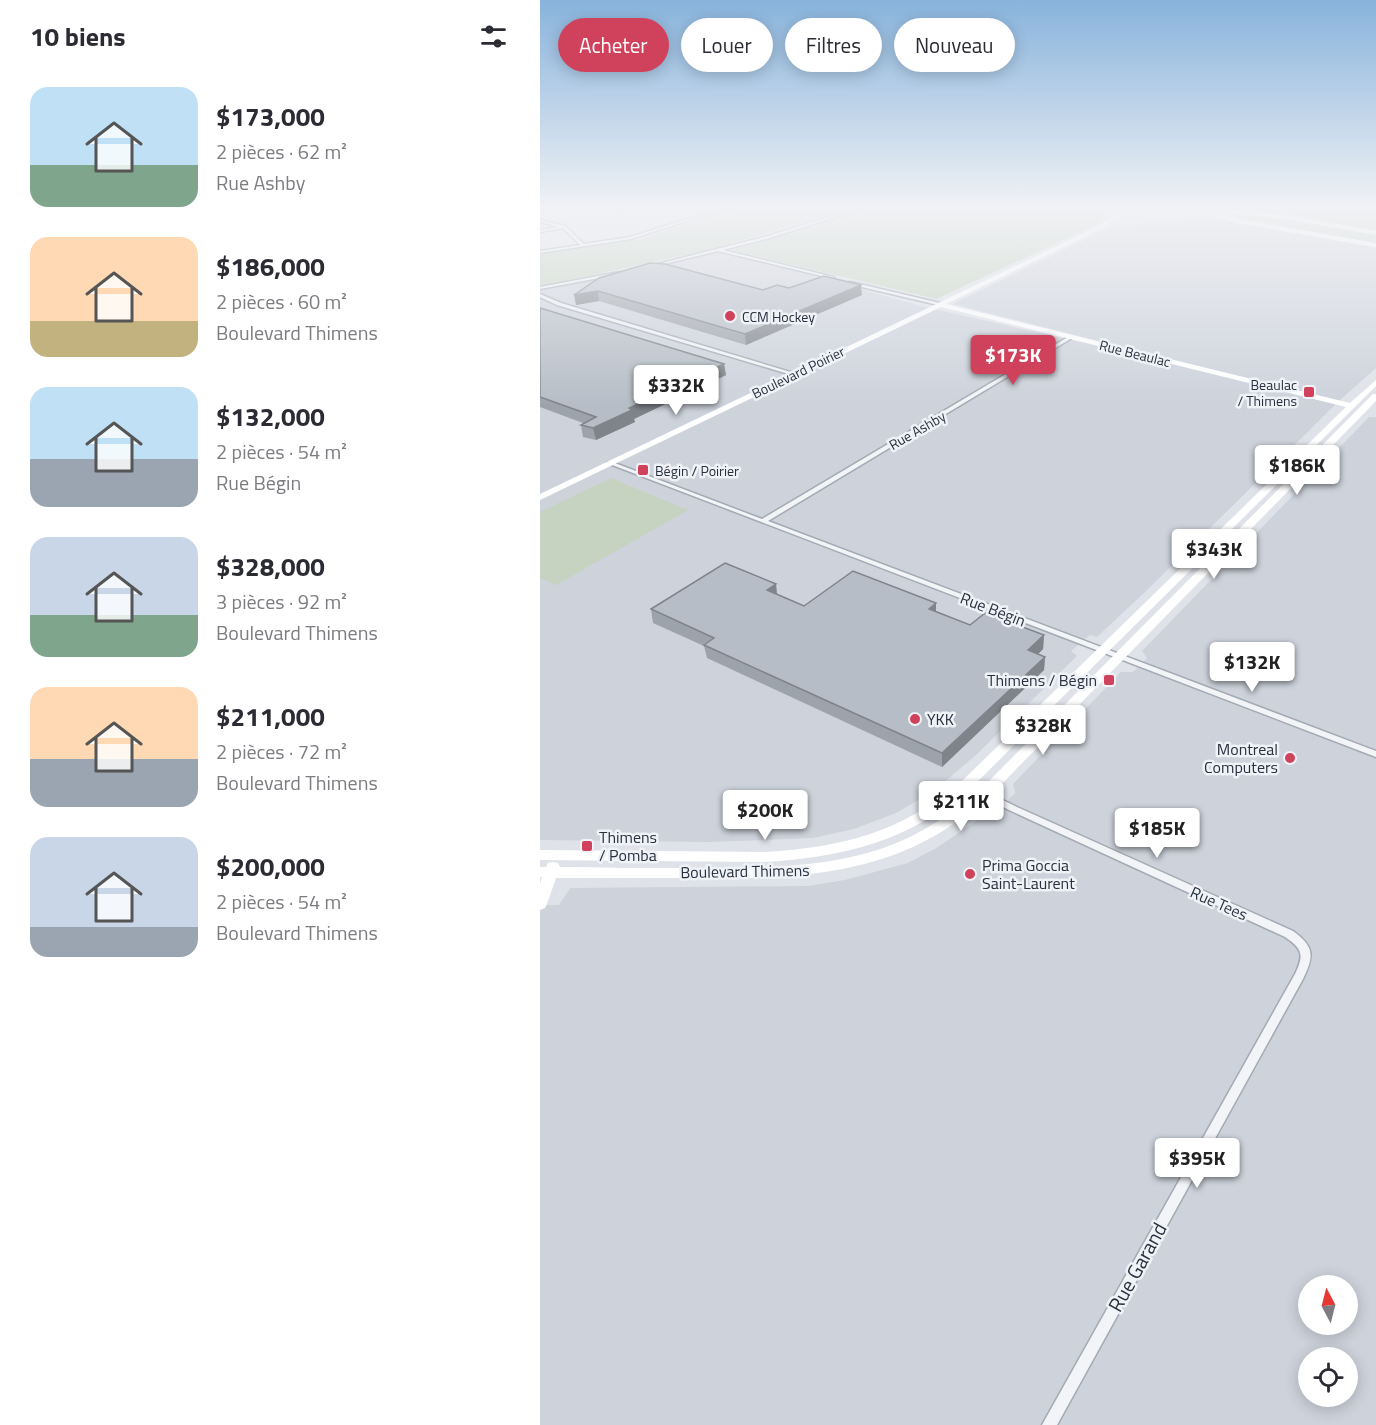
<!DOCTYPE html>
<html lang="fr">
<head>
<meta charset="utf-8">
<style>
	:root { --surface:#fff; --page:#f7f7f7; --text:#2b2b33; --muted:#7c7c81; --accent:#d0425c }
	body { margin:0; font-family:"Titillium Web",sans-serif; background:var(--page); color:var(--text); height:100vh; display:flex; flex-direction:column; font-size:22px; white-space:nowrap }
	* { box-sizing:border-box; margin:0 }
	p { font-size:20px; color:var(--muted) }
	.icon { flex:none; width:33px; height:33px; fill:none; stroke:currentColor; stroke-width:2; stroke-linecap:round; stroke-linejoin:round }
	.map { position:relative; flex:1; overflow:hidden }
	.details { display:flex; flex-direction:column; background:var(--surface); width:540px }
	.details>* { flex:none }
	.banner { position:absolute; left:18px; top:18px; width:570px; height:54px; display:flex; gap:12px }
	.needle { width:39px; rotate:353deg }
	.controls { position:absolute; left:758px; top:1275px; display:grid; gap:12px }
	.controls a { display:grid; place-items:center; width:60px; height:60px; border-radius:50%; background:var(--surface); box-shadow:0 3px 15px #0003; font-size:30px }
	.price { position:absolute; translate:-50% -51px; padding:0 14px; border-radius:6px; background:#fff; color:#222; font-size:20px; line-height:39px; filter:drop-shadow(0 2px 3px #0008) }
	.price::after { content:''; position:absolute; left:50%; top:36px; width:18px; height:14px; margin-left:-9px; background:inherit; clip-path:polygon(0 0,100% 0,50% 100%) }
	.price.active { background:var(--accent); color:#fff }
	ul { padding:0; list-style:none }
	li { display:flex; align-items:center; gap:18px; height:150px; padding:0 30px }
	li span { display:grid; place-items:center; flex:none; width:168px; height:120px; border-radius:18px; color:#555 }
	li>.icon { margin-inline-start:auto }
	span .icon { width:72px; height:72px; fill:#fffc; stroke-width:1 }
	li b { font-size:26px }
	h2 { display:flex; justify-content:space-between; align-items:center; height:72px; padding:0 30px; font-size:26px }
	.pill { padding:0 21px; border-radius:27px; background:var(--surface); box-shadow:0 3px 15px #0003; font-size:21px; line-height:54px }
	.pill.active { background:var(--accent); color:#fff }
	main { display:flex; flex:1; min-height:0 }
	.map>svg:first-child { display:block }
	.built { fill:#cdd2db; fill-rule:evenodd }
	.green { fill:#c6d3c0 }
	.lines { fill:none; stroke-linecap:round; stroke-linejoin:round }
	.street-casing { stroke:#a4aab3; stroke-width:3 }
	.street { fill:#f2f4f7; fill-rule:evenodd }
	.secondary { fill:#fff; fill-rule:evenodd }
	.wall { fill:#9da3aa }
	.shaded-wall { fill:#7f848b }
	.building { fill:#b6bdc6; stroke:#7f848b; stroke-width:1.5 }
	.poi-dot { fill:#d0425c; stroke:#eff2f6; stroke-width:2 }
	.labels { text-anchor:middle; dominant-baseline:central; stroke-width:5; stroke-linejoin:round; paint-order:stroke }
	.far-poi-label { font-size:14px; fill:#283140; stroke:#eff2f6; text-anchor:start }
	.far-street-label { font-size:14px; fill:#283140; stroke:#eff2f6 }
	.street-label { font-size:16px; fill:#283140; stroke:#eff2f6 }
	.poi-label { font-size:16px; fill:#283140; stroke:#eff2f6; text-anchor:start }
	.near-street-label { font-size:20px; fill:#283140; stroke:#eff2f6 }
</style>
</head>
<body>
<main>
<section class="details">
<h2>10 biens<svg class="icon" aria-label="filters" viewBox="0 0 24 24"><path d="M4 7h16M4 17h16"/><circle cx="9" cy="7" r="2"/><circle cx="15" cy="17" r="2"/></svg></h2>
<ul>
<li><span style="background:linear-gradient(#bfe0f5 65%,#7fa58c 0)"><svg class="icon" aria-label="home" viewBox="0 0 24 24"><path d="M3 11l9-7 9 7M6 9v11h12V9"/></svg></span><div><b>$173,000</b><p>2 pièces · 62 m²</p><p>Rue Ashby</p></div></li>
<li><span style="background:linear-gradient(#ffd9b3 70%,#c2b280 0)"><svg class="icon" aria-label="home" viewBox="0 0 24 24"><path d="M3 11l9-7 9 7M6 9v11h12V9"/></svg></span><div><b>$186,000</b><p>2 pièces · 60 m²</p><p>Boulevard Thimens</p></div></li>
<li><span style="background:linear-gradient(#bfe0f5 60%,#9aa5b1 0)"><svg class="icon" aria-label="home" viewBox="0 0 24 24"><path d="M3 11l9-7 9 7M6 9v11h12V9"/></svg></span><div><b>$132,000</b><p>2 pièces · 54 m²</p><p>Rue Bégin</p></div></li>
<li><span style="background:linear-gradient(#c9d6e8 65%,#7fa58c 0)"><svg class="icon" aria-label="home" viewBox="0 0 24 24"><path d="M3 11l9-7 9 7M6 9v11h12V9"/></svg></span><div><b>$328,000</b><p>3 pièces · 92 m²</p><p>Boulevard Thimens</p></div></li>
<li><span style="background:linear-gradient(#ffd9b3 60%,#9aa5b1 0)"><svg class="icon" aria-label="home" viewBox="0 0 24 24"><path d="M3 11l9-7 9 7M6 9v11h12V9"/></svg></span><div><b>$211,000</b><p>2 pièces · 72 m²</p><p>Boulevard Thimens</p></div></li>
<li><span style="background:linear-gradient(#c9d6e8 75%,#9aa5b1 0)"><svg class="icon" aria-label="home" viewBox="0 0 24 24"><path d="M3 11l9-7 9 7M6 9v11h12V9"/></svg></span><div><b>$200,000</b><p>2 pièces · 54 m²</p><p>Boulevard Thimens</p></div></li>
</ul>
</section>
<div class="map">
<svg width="836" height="1425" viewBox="0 0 836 1425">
	<rect width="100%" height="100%" fill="#dfe3e9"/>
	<path class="built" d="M671,218L836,248V368L799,401L605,592L557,637L550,635L531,651L537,656L437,754L394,791L356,813L314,829L273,838L169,842L0,840V288L114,267L179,250L381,306L759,392L413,304L574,226Z
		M829,417H836V1425H0V905H19L30,888L268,886L305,880L368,863L398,847L446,814L453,815L475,793L473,784L581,672H593L607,658L602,651ZM768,1286H807V1324H768ZM768,1358H807V1396H768Z"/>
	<path class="green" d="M197,207H317L160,252L0,286V254L101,239Z
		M333,207H571L560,223L396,299L195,251V249Z
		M677,207H836V231Z
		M696,214L753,220L836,234V244L689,216Z
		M71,478L148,510L16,585L0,578V512Z"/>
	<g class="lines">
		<defs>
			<path id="street" d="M58,207C65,206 71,209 78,210C85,210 91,207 98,207L80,212Z
				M186,207H191L91,239L0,253V251L40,245L23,228L0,232V230L19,227L0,222V220L25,226L44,244L90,237Z
				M322,207H327L226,239L183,250L294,277V279L178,251L112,267L110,266L224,237Z
				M79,272L81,273V274L0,289V287Z
				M311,282L400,303V304L398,305L309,284V282Z
				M0,294L21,303L257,374L252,375L17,305L0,297Z
				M528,337L532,338L228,521L836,751V757L67,463L72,462L222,519Z
				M426,782L477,807L753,931C775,947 774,956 763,979L517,1425H502L755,974C764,955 763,949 745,937L471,811L423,787L422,785L423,783Z"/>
		</defs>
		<use href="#street" class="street-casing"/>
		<use href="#street" class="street"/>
		<path class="secondary" d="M582,207H588L565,227L406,304L810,403L836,380V386L431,788C368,841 306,857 225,862L0,860V850L225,852C303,847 360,833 421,782L806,407L401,307L0,500V494L561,225Z
			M641,207H649L697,219L836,243V247L697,223Z
			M684,209L746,215L836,231V235L746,219L686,212Z
			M833,394H836V401L449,797C427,814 406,831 381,843C307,880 220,879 140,878C98,878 57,878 16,878L7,904L5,908L0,910V884L2,877H0V867H6L8,863L13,862L18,863L20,867H34C69,868 104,868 139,868C216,868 301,871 372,836C396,824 418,808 439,791Z"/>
	</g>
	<path class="wall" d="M59,278L223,290L249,288L322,295L206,345L59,301L36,305Z
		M0,308L184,364L186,375L94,419L95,422L56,440L43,437L41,425L43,423L0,407Z
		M236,584L237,594L264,606L396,603V611L430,625L504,635L503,649L498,654L505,657L504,670L402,767L167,658L164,646L113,623L111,609Z"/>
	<path class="shaded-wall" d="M321,285L322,295L206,345L205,334Z
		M58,291L59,301L36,305L34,295Z
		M184,364L186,375L94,419L95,422L56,440L53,428L89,408Z
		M236,584L237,597L227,590Z
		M396,603V616L389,609Z
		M504,635L503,649L488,664V650Z
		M505,657L504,670L402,767V753Z"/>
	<path class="building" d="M110,263L125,264L223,290L237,285L249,288L284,276L321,285L205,334L58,291L34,295L59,278Z
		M0,308L184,364L89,408L92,410L53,428L41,425L56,417L0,397Z
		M185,563L236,584L227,590L264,606L313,571L396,603L389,609L430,625L445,613L504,635L488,650L505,657L402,753L164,645L174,638L111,609Z"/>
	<linearGradient id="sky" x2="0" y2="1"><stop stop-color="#88b3dc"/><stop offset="0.51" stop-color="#f1f2f5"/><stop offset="1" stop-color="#f1f2f5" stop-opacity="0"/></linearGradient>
	<rect width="836" height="406" fill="url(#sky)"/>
	<g class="poi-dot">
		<circle cx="190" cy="316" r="6"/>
		<rect x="763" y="386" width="12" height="12" rx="3"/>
		<rect x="97" y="464" width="12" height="12" rx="3"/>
		<rect x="563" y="674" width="12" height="12" rx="3"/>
		<circle cx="375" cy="719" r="6"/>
		<circle cx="750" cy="758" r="6"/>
		<rect x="41" y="840" width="12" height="12" rx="3"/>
		<circle cx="430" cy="874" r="6"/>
	</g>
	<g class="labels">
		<g class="far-poi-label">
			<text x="202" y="316">CCM Hockey</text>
			<text x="757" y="384" text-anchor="end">Beaulac<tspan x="757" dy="16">/ Thimens</tspan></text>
			<text x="115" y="470">Bégin / Poirier</text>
		</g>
		<g class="far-street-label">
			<text transform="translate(595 353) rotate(14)">Rue Beaulac</text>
			<text transform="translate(258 372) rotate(-26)">Boulevard Poirier</text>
			<text transform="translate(377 430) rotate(-30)">Rue Ashby</text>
		</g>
		<g class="street-label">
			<text transform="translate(453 609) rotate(21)">Rue Bégin</text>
			<text transform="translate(205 871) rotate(-1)">Boulevard Thimens</text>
			<text transform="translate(679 903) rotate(24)">Rue Tees</text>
		</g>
		<g class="poi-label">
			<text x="557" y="680" text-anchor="end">Thimens / Bégin</text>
			<text x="387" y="719">YKK</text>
			<text x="738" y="749" text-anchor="end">Montreal<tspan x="738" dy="18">Computers</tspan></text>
			<text x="59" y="837">Thimens<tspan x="59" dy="18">/ Pomba</tspan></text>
			<text x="442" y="865">Prima Goccia<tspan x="442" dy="18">Saint-Laurent</tspan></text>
		</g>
		<g class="near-street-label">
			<text transform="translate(597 1267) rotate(-61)">Rue Garand</text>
		</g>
	</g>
</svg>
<div class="controls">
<a><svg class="needle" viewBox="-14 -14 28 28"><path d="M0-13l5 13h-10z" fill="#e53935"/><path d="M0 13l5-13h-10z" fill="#7c7c81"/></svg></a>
<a><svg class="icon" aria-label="locate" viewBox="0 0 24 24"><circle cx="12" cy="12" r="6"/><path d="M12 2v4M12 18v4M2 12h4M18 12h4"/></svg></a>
</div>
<b class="price active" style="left:473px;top:386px">$173K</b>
<b class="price" style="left:136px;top:416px">$332K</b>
<b class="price" style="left:757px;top:496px">$186K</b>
<b class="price" style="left:674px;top:580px">$343K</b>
<b class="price" style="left:712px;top:693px">$132K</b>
<b class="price" style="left:503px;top:756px">$328K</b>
<b class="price" style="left:421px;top:832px">$211K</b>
<b class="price" style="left:225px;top:841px">$200K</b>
<b class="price" style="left:617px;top:859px">$185K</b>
<b class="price" style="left:657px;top:1189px">$395K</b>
<div class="banner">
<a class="pill active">Acheter</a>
<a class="pill">Louer</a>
<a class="pill">Filtres</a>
<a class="pill">Nouveau</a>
</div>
</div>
</main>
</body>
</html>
